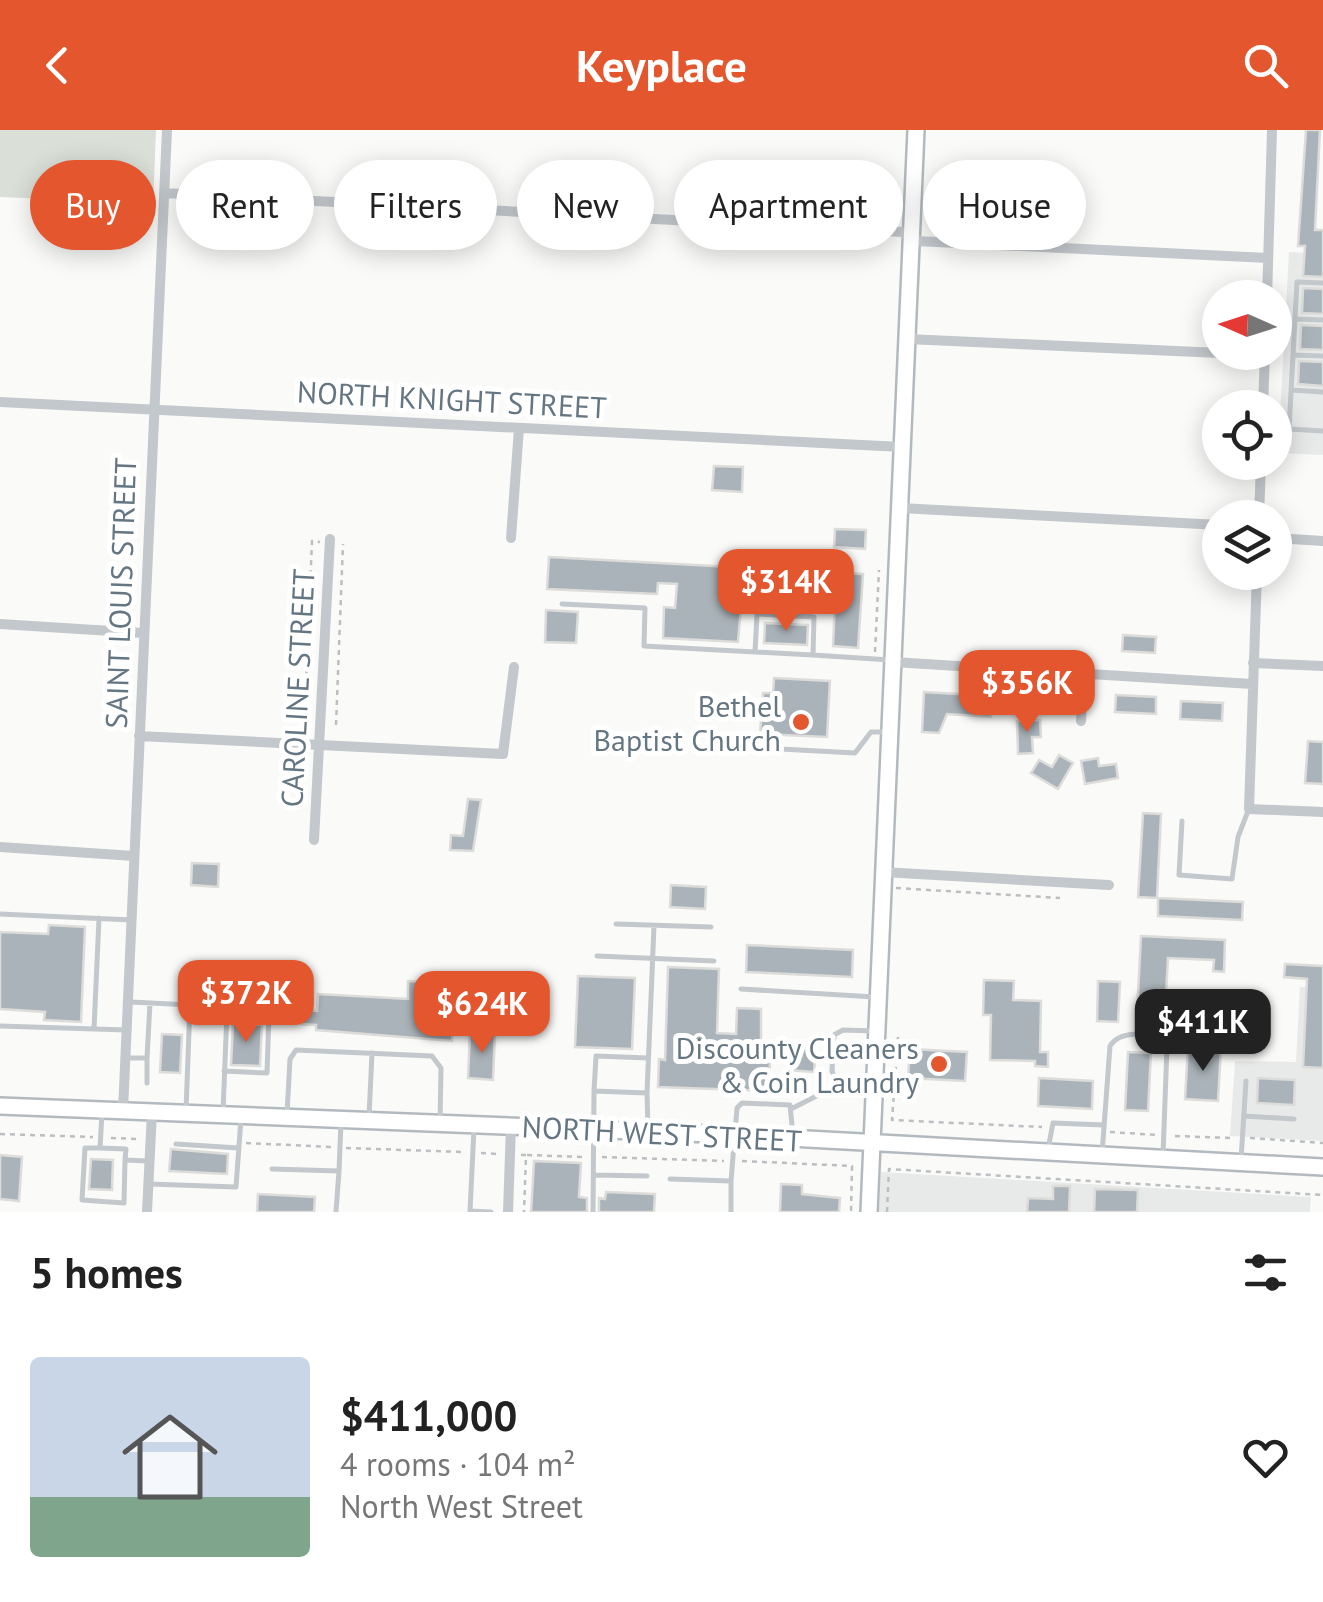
<!DOCTYPE html>
<html lang="en">
<head>
<meta charset="utf-8">
<style>
	:root { --surface:#fff; --page:#f6f6f6; --text:#222; --muted:#767676; --line:#e0e0e0; --accent:#e4572e }
	body { margin:0; font-family:"PT Sans",sans-serif; background:var(--page); color:var(--text); height:100vh; display:flex; flex-direction:column; font-size:38px; white-space:nowrap }
	* { box-sizing:border-box; margin:0 }
	p { font-size:32px; color:var(--muted) }
	.icon { flex:none; width:55px; height:55px; fill:none; stroke:currentColor; stroke-width:2; stroke-linecap:round; stroke-linejoin:round }
	.map { position:relative; height:1082px; overflow:hidden }
	.panel { display:flex; flex-direction:column; background:var(--surface); flex:1 }
	.panel>* { flex:none }
	.banner { position:absolute; left:30px; top:30px; width:1265px; height:90px; display:flex; gap:20px }
	.needle { width:65px; rotate:273deg }
	.controls { position:absolute; left:1202px; top:150px; display:grid; gap:20px }
	.controls a { display:grid; place-items:center; width:90px; height:90px; border-radius:50%; background:var(--surface); box-shadow:0 5px 25px #0003; font-size:50px }
	.price { position:absolute; translate:-50% -85px; padding:0 22px; border-radius:20px; background:var(--accent); color:#fff; font-size:32px; line-height:65px; filter:drop-shadow(0 2px 5px #0008) }
	.price::after { content:''; position:absolute; left:50%; top:60px; width:30px; height:22px; margin-left:-15px; background:inherit; clip-path:polygon(0 0,100% 0,50% 100%) }
	.price.selected { background:#222; color:#fff }
	ul { padding:0; list-style:none }
	li { display:flex; align-items:center; gap:30px; height:250px; padding:0 30px }
	li+li { border-top:2px solid var(--line) }
	li span { display:grid; place-items:center; flex:none; width:280px; height:200px; border-radius:10px; color:#555 }
	li>.icon { margin-inline-start:auto }
	span .icon { width:120px; height:120px; fill:#fffc; stroke-width:1 }
	li b { font-size:42px }
	h2 { display:flex; justify-content:space-between; align-items:center; height:120px; padding:0 30px; font-size:42px }
	.tag { padding:0 35px; border-radius:45px; background:var(--surface); box-shadow:0 5px 25px #0003; font-size:35px; line-height:90px }
	.tag.selected { background:var(--accent); color:#fff }
	header { display:flex; justify-content:space-between; align-items:center; height:130px; padding:0 30px; background:var(--accent); color:#fff; font-size:45px; font-weight:700 }
	.map>svg:first-child { display:block }
	.built { fill:#e8e9e9 }
	.green { fill:#dadfd7 }
	.building { fill:#aab3b9; stroke:#dcdcda; stroke-width:2.5 }
	.lines { fill:none; stroke-linecap:round; stroke-linejoin:round }
	.secondary-casing { stroke:#b3babf; stroke-width:20 }
	.path { stroke:#bbbfc2; stroke-width:2.5; stroke-dasharray:5 5; stroke-linecap:butt }
	.lane { stroke:#c3c8cc; stroke-width:5 }
	.street { stroke:#c3c8cc; stroke-width:10 }
	.secondary { stroke:#fff; stroke-width:15 }
	.poi-dot { fill:#e4572e; stroke:#fff; stroke-width:4 }
	.labels { text-anchor:middle; dominant-baseline:central; stroke-width:10; stroke-linejoin:round; paint-order:stroke }
	.street-label { font-size:30px; fill:#657683; stroke:#fff }
	.poi-label { font-size:30px; fill:#657683; stroke:#fff; text-anchor:end }
</style>
</head>
<body>
<header><svg class="icon" aria-label="back" viewBox="0 0 24 24"><path d="M15 5l-7 7 7 7"/></svg>Keyplace<svg class="icon" aria-label="search" viewBox="0 0 24 24"><circle cx="10" cy="10" r="6"/><path d="M15 15l6 6"/></svg></header>
<div class="map">
<svg width="1323" height="1082" viewBox="0 0 1323 1082">
	<rect width="100%" height="100%" fill="#fafaf8"/>
	<path class="built" d="M1289,122L1323,124V325L1278,323Z
		M1300,857L1323,858V1011L1230,1006L1235,931L1296,932Z
		M881,1042L1311,1067L1310,1082H879Z"/>
	<path class="green" d="M0,0H156L153,73L0,67Z"/>
	<path class="building" d="M1306,0H1320L1315,100H1323V147L1303,146L1305,116H1298Z
		M1303,158L1323,159V184L1302,183Z
		M1301,195L1323,196V220L1300,219Z
		M1299,231L1323,232V256L1298,254Z
		M714,336L743,337L742,362L712,360Z
		M835,399L866,400L865,419L834,417Z
		M549,427L863,444L858,518L833,516L835,471L742,466L738,512L663,508L664,477L675,478L677,454L658,453L657,464L547,459Z
		M546,480L578,482L576,513L545,512Z
		M765,493L808,495L807,515L764,513Z
		M1123,505L1156,507L1155,523L1122,521Z
		M774,548L830,551L827,607L760,604L763,563H773Z
		M924,562L992,566L991,587L947,584L939,603L922,602Z
		M1116,565L1156,567V584L1115,582Z
		M1181,571L1223,573L1222,591L1180,589Z
		M1040,590L1041,607H1032L1033,623L1018,624L1017,591Z
		M1308,611L1323,612V654L1305,653Z
		M1059,625L1073,633L1058,659L1031,643L1039,630L1052,637Z
		M1098,628L1099,636L1116,634L1118,648L1085,654L1081,631Z
		M468,669L481,670L473,721L450,720L451,705L463,706Z
		M1143,683L1161,684L1157,768L1138,767Z
		M192,733L219,734L218,757L191,755Z
		M671,755L706,757L705,779L670,777Z
		M1158,768L1243,772L1242,790L1158,786Z
		M49,795L85,797L81,892L44,890L45,882L0,879V802L48,804Z
		M1141,806L1225,810L1224,842L1213,841L1214,830L1168,828L1165,883L1137,882Z
		M747,815L853,820L852,847L746,842Z
		M1285,834L1323,836V938L1303,937L1307,849L1284,847Z
		M668,837L719,839L717,903L736,904L737,878L761,879V931H770L769,961L658,957L659,929L665,930Z
		M578,846L635,848L632,919L575,917Z
		M984,850L1014,851L1013,870L1041,871L1040,922H1048V937L1035,936V931L990,930L991,885H983Z
		M408,851L455,854L452,911L316,900V895L301,894L302,880L317,881L318,864L408,869Z
		M1098,851L1120,852L1118,892L1097,891Z
		M233,894L262,895L260,936L231,935Z
		M470,902L495,903L493,950L468,948Z
		M162,904L182,905L180,943L160,942Z
		M790,914L816,916L814,942L789,940Z
		M1188,916L1221,918L1218,971L1185,969Z
		M910,919L967,922L965,951L908,948Z
		M1128,922L1151,923L1148,981L1125,980Z
		M1039,948L1093,951L1092,979L1038,976Z
		M1258,948L1295,950L1294,975L1257,973Z
		M171,1019L228,1024L227,1044L169,1041Z
		M0,1025L22,1027L19,1071L0,1069Z
		M91,1029L113,1030L112,1060L89,1059Z
		M534,1031L581,1033L579,1067L587,1068V1082H531Z
		M781,1054L802,1055V1064L840,1068L839,1082H780Z
		M1053,1056H1070L1069,1082H1027L1028,1068L1053,1069Z
		M1095,1059L1138,1060L1137,1082H1094Z
		M606,1062L655,1064L654,1082H599V1068L605,1069Z
		M258,1064L315,1067L314,1082H257Z"/>
	<g class="lines">
		<defs>
			<path id="secondary" d="M0,976L735,1005L1323,1037
				M869,1082L916,0"/>
		</defs>
		<use href="#secondary" class="secondary-casing"/>
		<path class="path" d="M875,522L879,440
			M336,595L343,414
			M304,605L312,411L320,412
			M896,758L1060,768
			M898,907L892,990L1042,997
			M1110,1002L1157,1005
			M0,1004L93,1007
			M1175,1006L1232,1008
			M111,1008L138,1009
			M1250,1008L1323,1013
			M246,1013L333,1017
			M346,1018L463,1022
			M481,1023L498,1024
			M521,1025H526L524,1082
			M527,1025L584,1027
			M602,1027L724,1031
			M742,1031L852,1036L851,1082
			M887,1082L889,1039L1323,1065"/>
		<path class="lane" d="M1323,153L1297,152L1289,299L1323,301
			M1296,189L1323,190
			M1293,225L1323,226
			M1291,260L1323,262
			M562,474L645,478L644,516L755,522L757,484L814,487L813,525L890,530
			M755,522L812,525
			M761,618L855,623L871,602H887
			M1182,691L1179,745L1232,749L1238,707L1248,681
			M0,784L132,790
			M616,794L711,797
			M597,826L714,831
			M741,859L875,867
			M131,872L190,875L186,980
			M0,896L127,900
			M94,899L99,788
			M126,928H147L150,873
			M147,953V928
			M871,957L838,955L832,941L834,905L843,900L875,901
			M594,961L596,926L648,928
			M647,963L654,796
			M793,978L838,955
			M223,982L227,881L269,883L267,943L224,941
			M102,983L100,1018H85L82,1070L124,1073L125,1030L147,1031
			M287,984L290,929L296,920L432,926L441,938L440,993
			M1244,986L1294,989
			M369,987L372,923
			M474,998L470,1081L491,1082
			M176,1014L239,1018
			M100,1018L126,1019L125,1030
			M1048,1019L1053,993L1104,995
			M1102,1024L1110,916C1120,900 1146,903 1162,909L1167,917L1163,1025
			M1241,1030L1246,951
			M272,1039L339,1041L341,992
			M594,1045L647,1046
			M670,1049L731,1051L737,978L742,973L790,975L793,1006
			M731,1051V1082
			M149,1054L236,1057L241,988
			M336,1082L339,1041
			M593,1082L594,961L647,963L648,999"/>
		<path class="street" d="M164,63L902,102L916,111L1268,128
			M1267,168L1272,0
			M907,209L1265,225
			M0,272L902,317
			M1263,278L1265,222
			M900,378L1220,395
			M1259,388L1261,332
			M511,408L519,298
			M1275,408L1323,411
			M1257,442L1249,679L1323,682
			M0,494L143,503
			M893,532L1252,554
			M1253,533L1323,536
			M1081,591L1084,543
			M139,606L503,624L514,537
			M314,710L330,409
			M0,717L134,726
			M883,742L1109,755
			M123,981L167,0
			M147,1082L152,982
			M508,1082L511,996"/>
		<use href="#secondary" class="secondary"/>
	</g>
	<g class="poi-dot">
		<circle cx="801" cy="592" r="10"/>
		<circle cx="939" cy="934" r="10"/>
	</g>
	<g class="labels">
		<g class="street-label">
			<text transform="translate(452 269) rotate(3)">NORTH KNIGHT STREET</text>
			<text transform="translate(120 463) rotate(-88)">SAINT LOUIS STREET</text>
			<text transform="translate(297 558) rotate(-87)">CAROLINE STREET</text>
			<text transform="translate(662 1003) rotate(3)">NORTH WEST STREET</text>
		</g>
		<g class="poi-label">
			<text x="781" y="575">Bethel<tspan x="781" dy="34">Baptist Church</tspan></text>
			<text x="919" y="917">Discounty Cleaners<tspan x="919" dy="34">&amp; Coin Laundry</tspan></text>
		</g>
	</g>
</svg>
<div class="controls">
<a><svg class="needle" viewBox="-14 -14 28 28"><path d="M0-13l5 13h-10z" fill="#e53935"/><path d="M0 13l5-13h-10z" fill="#767676"/></svg></a>
<a><svg class="icon" aria-label="locate" viewBox="0 0 24 24"><circle cx="12" cy="12" r="6"/><path d="M12 2v4M12 18v4M2 12h4M18 12h4"/></svg></a>
<a><svg class="icon" aria-label="layers" viewBox="0 0 24 24"><path d="M12 4l9 5-9 5-9-5zM3 14l9 5 9-5"/></svg></a>
</div>
<b class="price" style="left:786px;top:504px">$314K</b>
<b class="price" style="left:1027px;top:605px">$356K</b>
<b class="price" style="left:246px;top:915px">$372K</b>
<b class="price" style="left:482px;top:926px">$624K</b>
<b class="price selected" style="left:1203px;top:944px">$411K</b>
<div class="banner">
<a class="tag selected">Buy</a>
<a class="tag">Rent</a>
<a class="tag">Filters</a>
<a class="tag">New</a>
<a class="tag">Apartment</a>
<a class="tag">House</a>
</div>
</div>
<section class="panel">
<h2>5 homes<svg class="icon" aria-label="filters" viewBox="0 0 24 24"><path d="M4 7h16M4 17h16"/><circle cx="9" cy="7" r="2"/><circle cx="15" cy="17" r="2"/></svg></h2>
<ul>
<li><span style="background:linear-gradient(#c9d6e8 70%,#7fa58c 0)"><svg class="icon" aria-label="home" viewBox="0 0 24 24"><path d="M3 11l9-7 9 7M6 9v11h12V9"/></svg></span><div><b>$411,000</b><p>4 rooms · 104 m²</p><p>North West Street</p></div><svg class="icon" aria-label="heart" viewBox="0 0 24 24"><path d="M12 20l-8-8c-3-5 5-10 8-4 3-6 11-1 8 4z"/></svg></li>
</ul>
</section>
</body>
</html>
